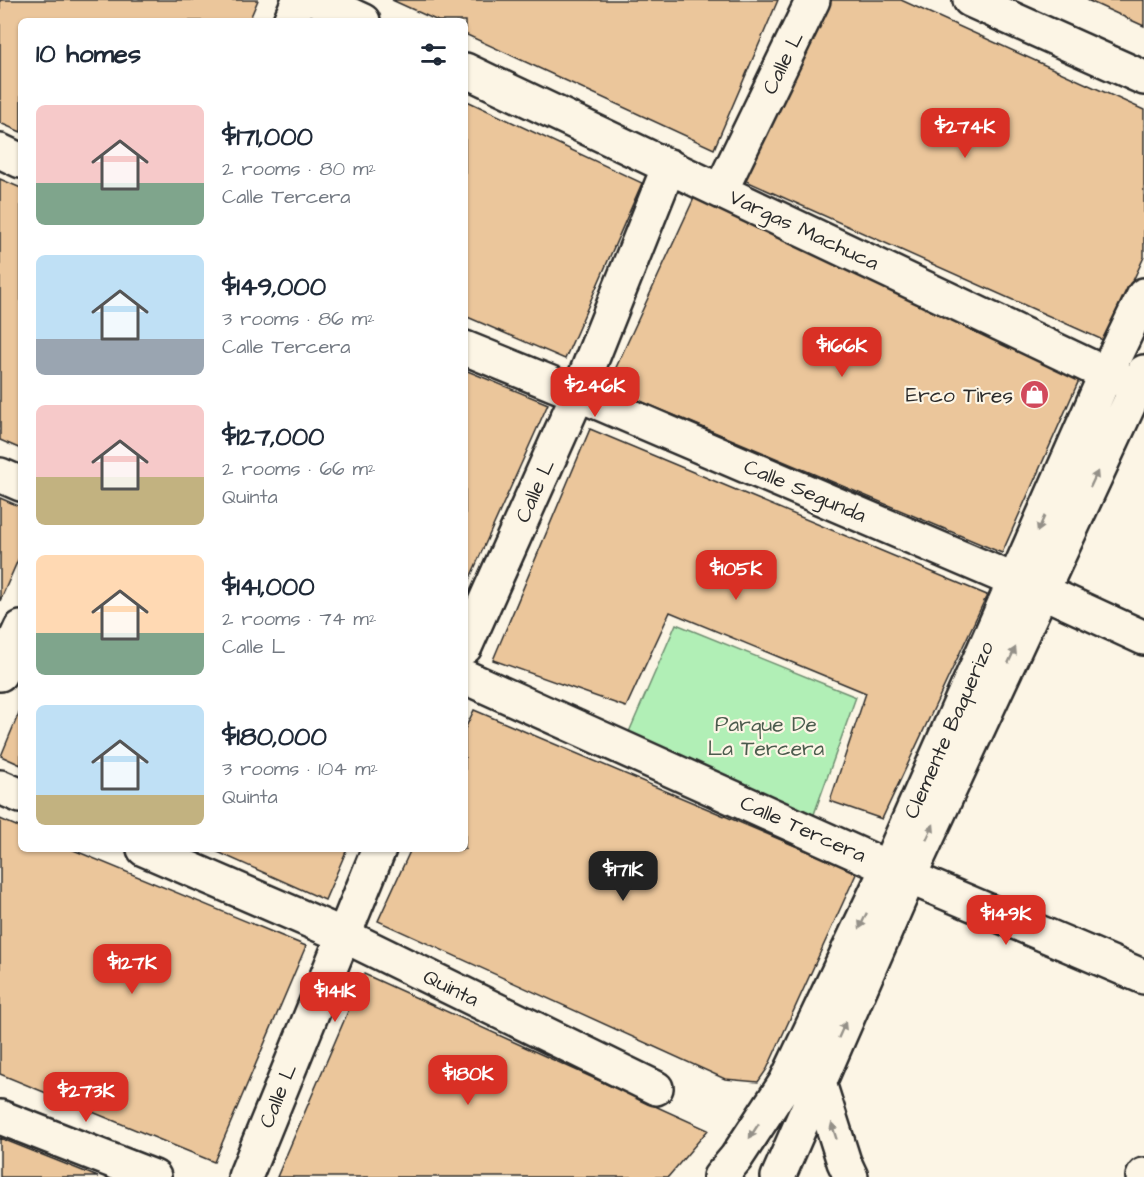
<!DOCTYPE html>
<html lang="en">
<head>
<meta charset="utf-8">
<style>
	:root { --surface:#fff; --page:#f2f2f3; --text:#1f2937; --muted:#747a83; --accent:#d93025 }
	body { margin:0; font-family:"Architects Daughter",sans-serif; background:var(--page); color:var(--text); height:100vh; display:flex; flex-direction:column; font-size:22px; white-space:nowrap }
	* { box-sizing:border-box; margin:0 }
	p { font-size:20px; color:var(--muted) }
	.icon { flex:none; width:33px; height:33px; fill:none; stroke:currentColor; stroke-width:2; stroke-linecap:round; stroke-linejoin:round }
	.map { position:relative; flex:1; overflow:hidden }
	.side { position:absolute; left:18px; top:18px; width:450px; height:834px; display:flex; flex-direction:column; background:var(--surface); border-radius:9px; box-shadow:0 2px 4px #0004 }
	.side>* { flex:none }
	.price { position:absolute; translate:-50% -51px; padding:0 14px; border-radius:12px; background:var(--accent); color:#fff; font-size:20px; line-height:39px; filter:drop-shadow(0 2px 3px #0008) }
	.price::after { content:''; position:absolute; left:50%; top:36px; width:18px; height:14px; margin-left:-9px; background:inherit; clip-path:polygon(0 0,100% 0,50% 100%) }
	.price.selected { background:#222; color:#fff }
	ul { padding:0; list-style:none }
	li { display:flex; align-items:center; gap:18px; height:150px; padding:0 18px }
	li span { display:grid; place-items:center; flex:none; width:168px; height:120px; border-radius:9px; color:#555 }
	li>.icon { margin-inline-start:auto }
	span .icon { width:72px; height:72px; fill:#fffc; stroke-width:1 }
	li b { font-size:26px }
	h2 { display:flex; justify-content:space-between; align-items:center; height:72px; padding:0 18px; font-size:26px }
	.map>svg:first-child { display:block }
	.green { fill:#b1efb6; stroke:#6e8d70; stroke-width:1.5 }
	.building { fill:#ebc69b; stroke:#2b2b2b; stroke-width:1.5 }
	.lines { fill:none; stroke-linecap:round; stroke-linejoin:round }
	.minor-casing { stroke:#2b2b2b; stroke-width:38 }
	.major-casing { stroke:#2b2b2b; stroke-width:38 }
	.highway-casing { stroke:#2b2b2b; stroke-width:38 }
	.minor { stroke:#fcf5e5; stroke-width:33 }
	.major { stroke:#fcf5e5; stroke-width:33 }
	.highway { stroke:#fcf5e5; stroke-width:33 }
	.oneway { fill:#949088 }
	.labels { text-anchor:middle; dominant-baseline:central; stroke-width:4.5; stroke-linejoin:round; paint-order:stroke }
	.street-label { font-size:21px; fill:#2b2b2b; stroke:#fcf5e5 }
	.poi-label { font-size:21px; fill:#2b2b2b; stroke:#fcf5e5; text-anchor:end }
	.park-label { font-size:21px; fill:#4c5c4e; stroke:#fcf5e5 }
</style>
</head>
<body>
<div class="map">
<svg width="1144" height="1177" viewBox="0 0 1144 1177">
	<rect width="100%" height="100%" fill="#fcf5e5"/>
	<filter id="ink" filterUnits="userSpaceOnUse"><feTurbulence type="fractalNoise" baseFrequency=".0167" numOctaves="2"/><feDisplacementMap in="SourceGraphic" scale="12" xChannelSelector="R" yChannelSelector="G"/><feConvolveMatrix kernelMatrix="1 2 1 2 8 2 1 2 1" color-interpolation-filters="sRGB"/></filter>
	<g filter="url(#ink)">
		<path class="green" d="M676,624L856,697L808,831L622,748Z"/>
		<path class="building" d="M0,0H258L249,21H21V132L0,123Z
			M392,0H778L714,149L465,34V21H438Z
			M831,0H901L1144,110V257L1105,341L744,180Z
			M1087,0H1144V26Z
			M465,100L642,183L565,359L465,316Z
			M0,179L21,188V449L0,440Z
			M695,196L1079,380L1002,553L607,387Z
			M465,370L548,404L465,589Z
			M590,429L987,595L882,819L830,801L866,693L670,612L626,707L493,660Z
			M0,498L21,507V553L0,601Z
			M21,708V765L1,756Z
			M474,710L857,872L767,1069L758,1082L725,1079L378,921L411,849H465V729Z
			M0,819L21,828V849H71L306,946L214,1162L0,1074Z
			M211,849H347L325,900Z
			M364,974L708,1130L668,1177H277Z
			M0,1138L98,1177H0Z"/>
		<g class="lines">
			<defs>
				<path id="minor" d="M318,0L363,21
					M970,0L1144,78
					M290,21L299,0
					M465,70L1106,374L1134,384
					M0,151L21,161
					M721,190L813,0
					M465,348L578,394L1015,581L1042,591L1144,638
					M0,475L21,484
					M465,647L578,394L669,166
					M0,674L21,628
					M465,677L909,877L1144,977
					M0,787L21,796
					M144,849L343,935L656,1088
					M0,1117L154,1177
					M245,1177L379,849
					M1143,1177L1144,1175"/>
				<path id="major" d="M720,1177L736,1158L786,1082L888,867L1106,374L1144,295
					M778,1177L909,877L1144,372"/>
				<path id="highway" d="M819,1083L844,1162L851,1177"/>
			</defs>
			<use href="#minor" class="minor-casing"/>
			<use href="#major" class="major-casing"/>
			<use href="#highway" class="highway-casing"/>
			<use href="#minor" class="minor"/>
			<use href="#major" class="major"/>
			<use href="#highway" class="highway"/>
		</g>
		<defs><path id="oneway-solid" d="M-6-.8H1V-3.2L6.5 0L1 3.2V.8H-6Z" transform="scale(1.5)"/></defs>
		<g class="oneway">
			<use href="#oneway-solid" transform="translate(1094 479) rotate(-65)"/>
			<use href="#oneway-solid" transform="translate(1041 524) rotate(114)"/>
			<use href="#oneway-solid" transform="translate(1012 655) rotate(-65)"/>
			<use href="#oneway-solid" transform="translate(930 832) rotate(-65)"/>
			<use href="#oneway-solid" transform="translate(863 921) rotate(115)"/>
			<use href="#oneway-solid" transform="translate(842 1030) rotate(-66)"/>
			<use href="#oneway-solid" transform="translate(754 1131) rotate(123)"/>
			<use href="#oneway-solid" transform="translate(834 1131) rotate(-107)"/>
		</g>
	</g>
	<defs>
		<symbol id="shop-disc" viewBox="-11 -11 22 22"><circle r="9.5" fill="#d1495b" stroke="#fcf5e5"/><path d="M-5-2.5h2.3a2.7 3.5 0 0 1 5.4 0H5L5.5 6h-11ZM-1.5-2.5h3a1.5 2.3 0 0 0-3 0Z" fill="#fff"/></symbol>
	</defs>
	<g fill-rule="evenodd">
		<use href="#shop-disc" x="1018" y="378" width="33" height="33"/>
	</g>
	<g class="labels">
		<g class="street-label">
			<text transform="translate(783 63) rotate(-64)">Calle L</text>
			<text transform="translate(804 230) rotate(25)">Vargas Machuca</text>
			<text transform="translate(535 491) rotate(-66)">Calle L</text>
			<text transform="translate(805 491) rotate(23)">Calle Segunda</text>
			<text transform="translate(949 730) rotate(-66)">Clemente Baquerizo</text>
			<text transform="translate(803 829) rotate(24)">Calle Tercera</text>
			<text transform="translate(451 988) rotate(26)">Quinta</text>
			<text transform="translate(278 1096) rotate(-68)">Calle L</text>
		</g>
		<g class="poi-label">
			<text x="1013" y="395">Erco Tires</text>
		</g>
		<g class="park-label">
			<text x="766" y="724">Parque De<tspan x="766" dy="24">La Tercera</tspan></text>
		</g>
	</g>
</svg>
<b class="price" style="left:965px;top:159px">$274K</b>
<b class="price" style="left:842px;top:378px">$166K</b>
<b class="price" style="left:595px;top:418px">$246K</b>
<b class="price" style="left:736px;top:601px">$105K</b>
<b class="price selected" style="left:623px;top:902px">$171K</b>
<b class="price" style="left:1006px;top:946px">$149K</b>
<b class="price" style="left:132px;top:995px">$127K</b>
<b class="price" style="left:335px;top:1023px">$141K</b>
<b class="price" style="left:468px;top:1106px">$180K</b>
<b class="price" style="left:86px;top:1123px">$273K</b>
<section class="side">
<h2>10 homes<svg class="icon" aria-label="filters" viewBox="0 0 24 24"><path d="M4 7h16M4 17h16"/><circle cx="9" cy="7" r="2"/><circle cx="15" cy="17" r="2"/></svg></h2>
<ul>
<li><span style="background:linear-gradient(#f6c9c9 65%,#7fa58c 0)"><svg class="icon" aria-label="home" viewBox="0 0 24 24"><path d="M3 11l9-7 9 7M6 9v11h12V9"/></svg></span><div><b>$171,000</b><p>2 rooms · 80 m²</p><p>Calle Tercera</p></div></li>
<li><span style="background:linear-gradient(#bfe0f5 70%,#9aa5b1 0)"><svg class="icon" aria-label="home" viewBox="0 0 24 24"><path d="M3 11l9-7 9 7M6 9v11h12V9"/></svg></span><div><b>$149,000</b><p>3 rooms · 86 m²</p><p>Calle Tercera</p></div></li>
<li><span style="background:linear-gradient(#f6c9c9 60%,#c2b280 0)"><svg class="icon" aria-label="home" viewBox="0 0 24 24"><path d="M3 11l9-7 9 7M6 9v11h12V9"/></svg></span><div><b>$127,000</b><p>2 rooms · 66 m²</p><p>Quinta</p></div></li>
<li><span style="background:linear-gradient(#ffd9b3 65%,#7fa58c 0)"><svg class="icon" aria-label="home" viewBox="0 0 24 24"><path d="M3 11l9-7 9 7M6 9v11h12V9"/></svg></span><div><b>$141,000</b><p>2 rooms · 74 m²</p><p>Calle L</p></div></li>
<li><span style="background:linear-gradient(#bfe0f5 75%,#c2b280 0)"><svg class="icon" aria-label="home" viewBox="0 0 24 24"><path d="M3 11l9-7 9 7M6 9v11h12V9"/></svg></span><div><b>$180,000</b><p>3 rooms · 104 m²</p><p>Quinta</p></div></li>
</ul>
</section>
</div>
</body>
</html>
